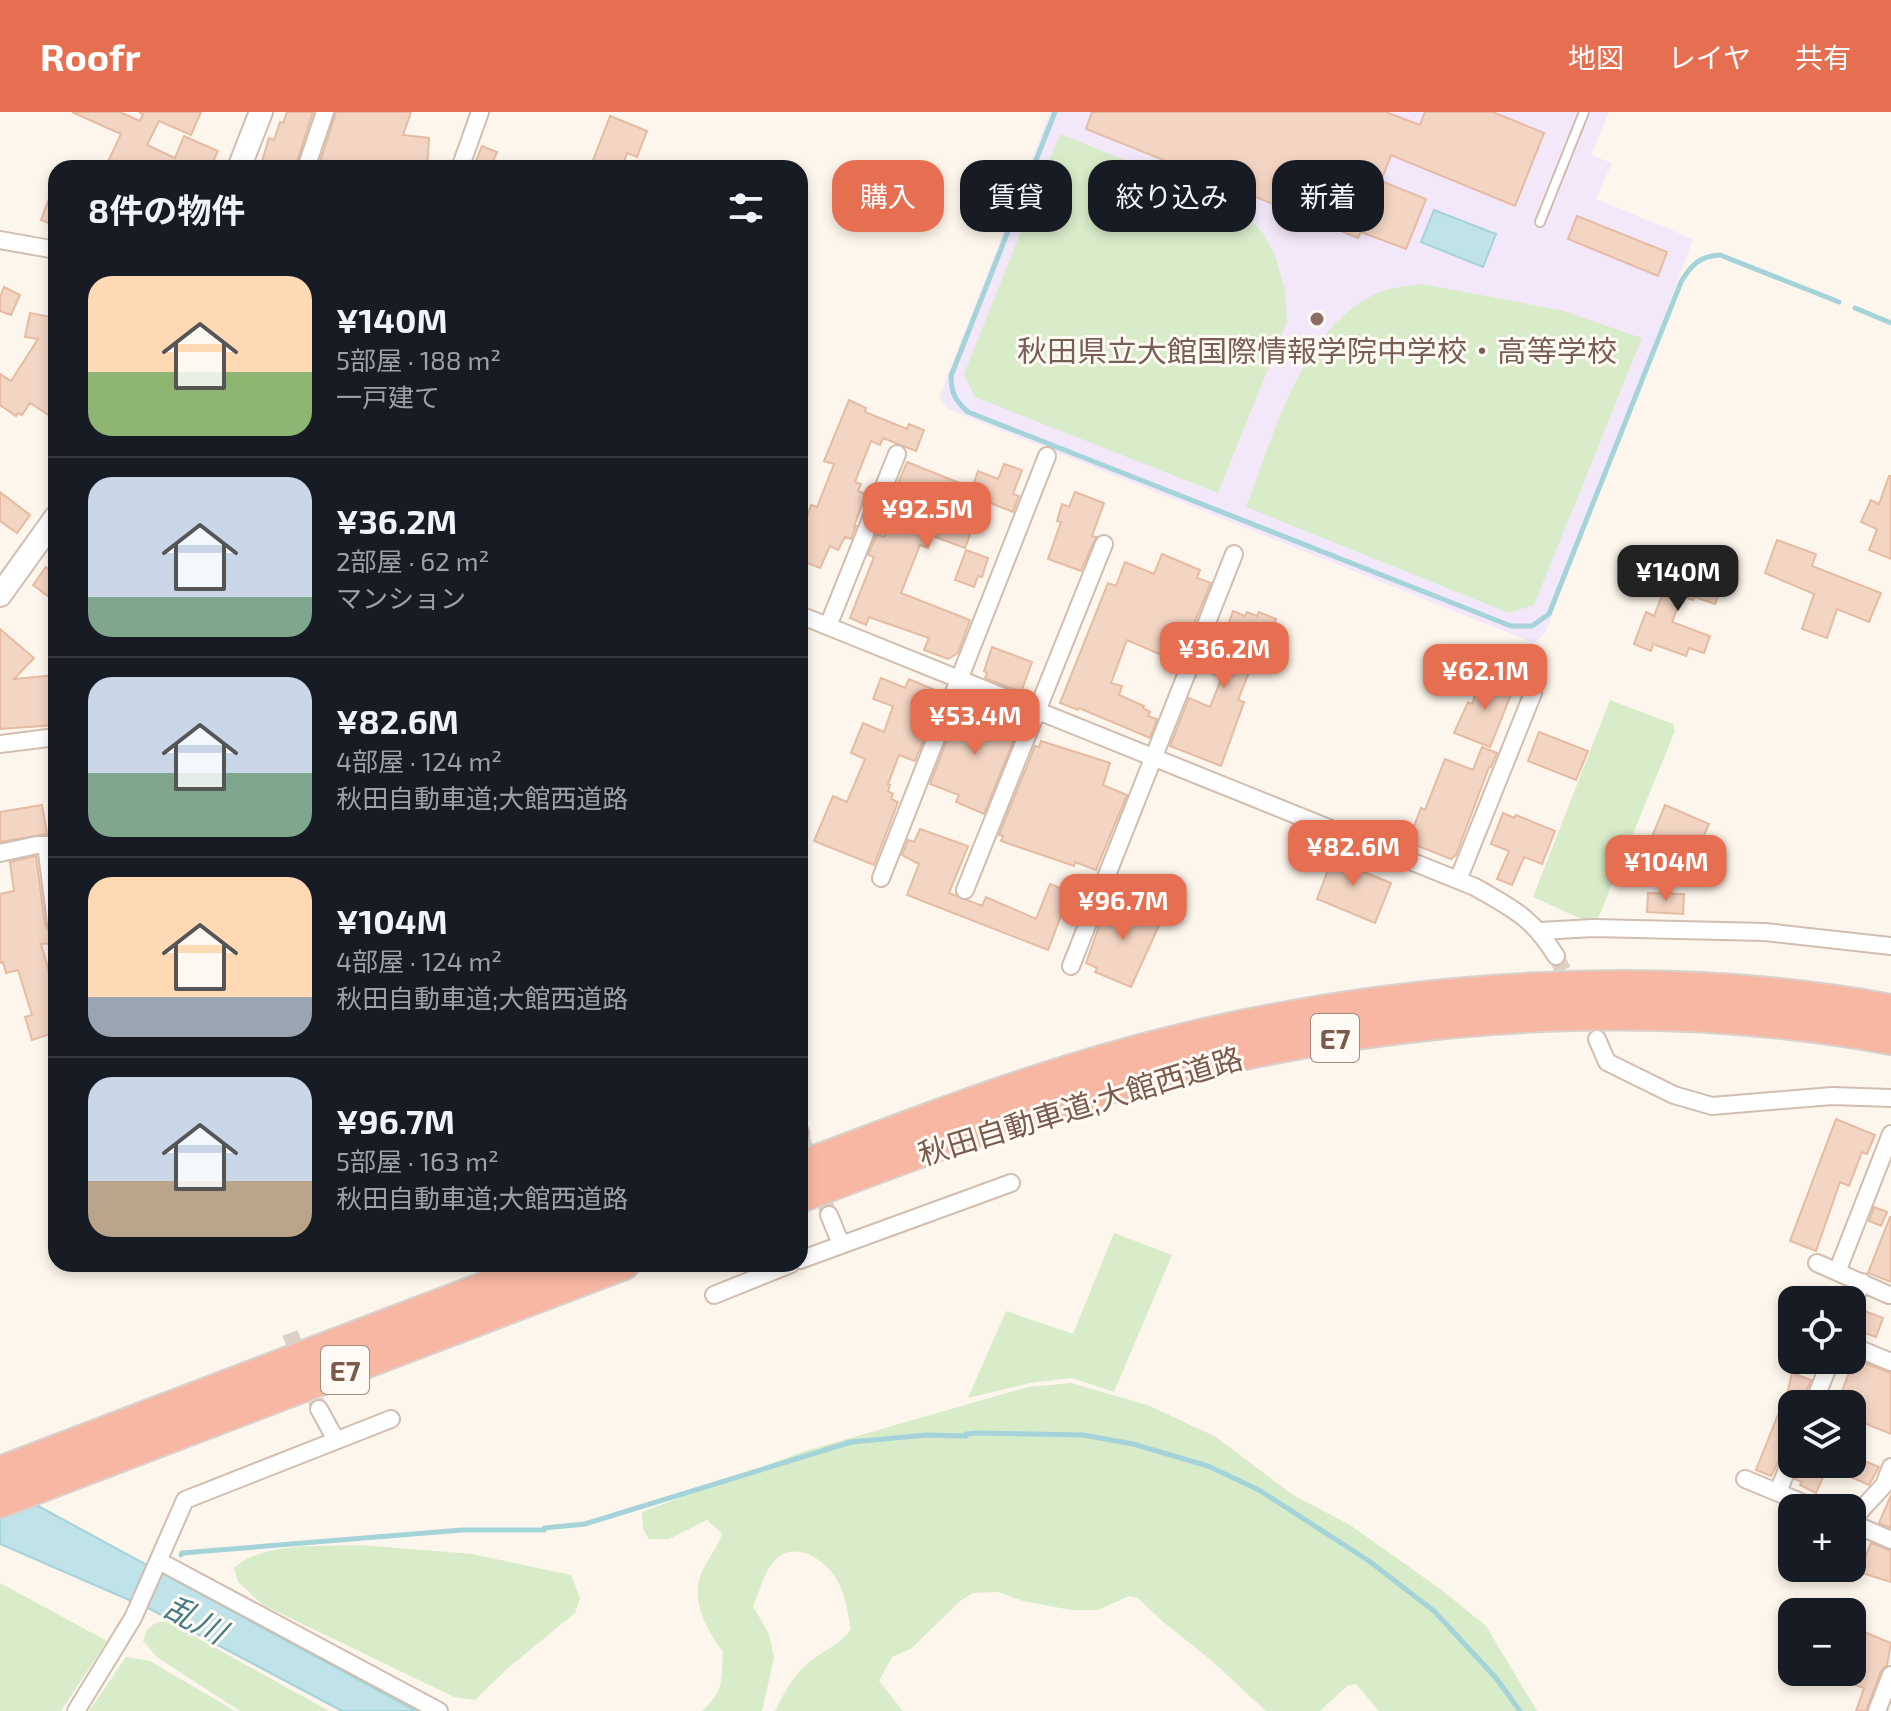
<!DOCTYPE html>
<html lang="ja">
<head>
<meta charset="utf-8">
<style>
	:root { --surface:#171b24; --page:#20242c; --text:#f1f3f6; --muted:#9ea1a6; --line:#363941; --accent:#e76f51 }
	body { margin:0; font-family:"Exo 2","Noto Sans JP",sans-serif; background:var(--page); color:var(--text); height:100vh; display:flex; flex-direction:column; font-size:30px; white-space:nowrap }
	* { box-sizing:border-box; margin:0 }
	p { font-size:26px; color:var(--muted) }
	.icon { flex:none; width:44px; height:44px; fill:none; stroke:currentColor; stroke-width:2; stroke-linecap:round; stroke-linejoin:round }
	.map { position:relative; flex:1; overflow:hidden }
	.side { position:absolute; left:48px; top:48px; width:760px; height:1112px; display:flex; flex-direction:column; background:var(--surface); border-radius:24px; box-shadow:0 4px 12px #0003 }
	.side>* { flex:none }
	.guide { position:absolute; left:832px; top:48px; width:760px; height:72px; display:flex; gap:16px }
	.tools { position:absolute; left:1778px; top:1174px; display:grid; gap:16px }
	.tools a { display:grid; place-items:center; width:88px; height:88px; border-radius:16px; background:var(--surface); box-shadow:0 4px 12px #0003; font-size:40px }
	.price { position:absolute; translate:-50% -68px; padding:0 18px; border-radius:16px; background:var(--accent); color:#fff; font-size:26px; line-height:52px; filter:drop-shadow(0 2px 4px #0008) }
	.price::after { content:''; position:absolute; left:50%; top:48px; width:24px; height:18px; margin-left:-12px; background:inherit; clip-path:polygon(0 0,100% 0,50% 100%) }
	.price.active { background:#222; color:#fff }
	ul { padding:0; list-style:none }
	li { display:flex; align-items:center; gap:24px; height:200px; padding:0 40px }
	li+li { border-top:2px solid var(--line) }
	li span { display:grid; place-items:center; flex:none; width:224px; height:160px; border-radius:24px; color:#555 }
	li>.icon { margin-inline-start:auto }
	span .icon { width:96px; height:96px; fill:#fffc; stroke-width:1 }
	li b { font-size:34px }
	h2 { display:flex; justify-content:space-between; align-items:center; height:96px; padding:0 40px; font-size:34px }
	.pill { padding:0 28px; border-radius:24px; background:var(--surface); box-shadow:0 4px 12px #0003; font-size:28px; line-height:72px }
	.pill.active { background:var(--accent); color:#fff }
	header { display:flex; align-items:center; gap:48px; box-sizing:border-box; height:112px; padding:0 40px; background:var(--accent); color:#fff }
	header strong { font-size:38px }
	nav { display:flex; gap:44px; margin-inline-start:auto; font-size:28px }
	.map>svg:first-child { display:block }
	.education { fill:#f3e8fa }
	.green { fill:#d8ecc9 }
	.water { fill:#bfe3e8; stroke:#a5d3da; stroke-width:2 }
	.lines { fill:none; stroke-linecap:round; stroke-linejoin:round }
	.stream { stroke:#a5d3da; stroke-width:5 }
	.building { fill:#f3d5c3; stroke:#e6bba3; stroke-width:2 }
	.minor-tunnel { stroke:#dcd0c4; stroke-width:16; stroke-dasharray:16 8; stroke-linecap:butt }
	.service-casing { stroke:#d1beb0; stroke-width:12 }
	.minor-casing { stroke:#d1beb0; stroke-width:20 }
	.tertiary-casing { stroke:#d1beb0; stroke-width:26 }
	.motorway-casing { stroke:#dad1cd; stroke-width:34 }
	.service { stroke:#fff; stroke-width:8 }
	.minor { stroke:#fff; stroke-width:16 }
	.tertiary { stroke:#fff; stroke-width:22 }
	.motorway { stroke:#f7b7a3; stroke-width:30 }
	.education-dot { fill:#8d6e63; stroke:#fffaf3; stroke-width:3 }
	.labels { text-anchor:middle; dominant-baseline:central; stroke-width:6; stroke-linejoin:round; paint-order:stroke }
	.shield { fill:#fffaf3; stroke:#a28b7f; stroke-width:2 }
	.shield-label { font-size:28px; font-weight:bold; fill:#7a5c4d }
	.education-label { font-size:30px; fill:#785e54; stroke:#fffaf3 }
	.street-label { font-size:30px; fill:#7a5c4d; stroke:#fffaf3 }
	.water-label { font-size:32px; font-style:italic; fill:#437c86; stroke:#fffaf3 }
</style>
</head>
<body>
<header>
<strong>Roofr</strong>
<nav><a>地図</a><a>レイヤ</a><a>共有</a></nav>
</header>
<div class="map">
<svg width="1891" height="1599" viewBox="0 0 1891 1599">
	<rect width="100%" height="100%" fill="#fdf6ec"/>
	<path class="education" d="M1050,0H1609L1591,43L1612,51L1596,87L1693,127L1545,522L1534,531L950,298L939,286Z"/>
	<path class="green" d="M1060,22L1237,93L1262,120L1275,143L1285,179L1287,210L1218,381L975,285L964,262Z
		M1422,172L1560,198L1642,226L1534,493L1509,501L1246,395C1274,323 1302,213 1380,180C1393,175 1408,174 1422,172Z
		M1610,588L1673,612L1675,619L1598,807L1588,810L1533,785Z
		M1114,1121L1172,1143L1114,1280L1072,1266L1030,1271L968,1286L1006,1199L1073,1222Z
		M1071,1271L1150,1294L1216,1325L1293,1383L1350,1413L1443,1479L1486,1514L1537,1599H1379L1356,1572L1347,1574L1320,1599H1266L1212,1549L1161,1508L1138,1486L1129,1484L1098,1498H1071L1023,1489L998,1480L973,1481L960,1489L912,1536L892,1545L879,1569L903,1599H775C784,1580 795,1561 812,1548C826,1537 841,1532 851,1517C848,1503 846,1487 840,1474C830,1449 792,1423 771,1453C763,1464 759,1481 753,1494L769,1522L774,1546L762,1599H702C725,1578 721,1568 723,1539C708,1521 693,1493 699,1468C703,1452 717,1438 722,1422L707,1408L669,1427H649L643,1417L642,1400L805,1339L1028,1275Z
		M361,1433L472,1442L571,1463L580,1486L575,1501L508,1556L475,1588L454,1585L263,1493L238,1470L234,1456C263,1429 324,1435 361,1433Z
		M0,1471L107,1529L61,1599H0Z
		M167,1509L329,1599H240L158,1546L143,1529C146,1515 153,1510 167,1509Z
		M126,1545L150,1549L235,1599H89Z"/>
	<path class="water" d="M1434,98L1496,122L1483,155L1421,130Z
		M0,1378L40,1395L416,1599H342L150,1497L0,1432Z"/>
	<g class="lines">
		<path class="stream" d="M1055,0L951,264C951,280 955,289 968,300L1511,514H1532L1549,502L1681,170C1691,153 1700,144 1720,143L1839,190
			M1855,196L1891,211
			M181,1443L182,1441L462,1418H544V1416L585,1412L851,1330L927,1323L966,1324V1322L977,1321L1083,1323L1133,1332L1208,1354L1259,1378L1369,1449L1434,1499L1496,1566L1520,1599"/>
	</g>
	<path class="building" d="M72,0H120L140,9L143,2L139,0H201L191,23L159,9L147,33L175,46L184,24L218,39L210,56H105L121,22Z
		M287,0H313L295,56H260L269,26L274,28L280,10L283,11Z
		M336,0H411L403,23L429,26L427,56H318Z
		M1092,0H1386L1420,13L1425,0H1493L1544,21L1515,94L1391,43L1381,69L1426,87L1406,137L1361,120L1358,126L1086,17Z
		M610,4L647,19L637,45L627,41L622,56H590Z
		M482,34L497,40L490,56H473Z
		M55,71L56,72V114L41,108Z
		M1577,104L1667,140L1658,164L1568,127Z
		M4,175L20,183L11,203L0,199V185Z
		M30,201L56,206V308L30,291L22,303L18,301L16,304L0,293V262L11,269L38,227L25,225Z
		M849,288L866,296L865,300L907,317L909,312L924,318L916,339L883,326L880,333L871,329L855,370L861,372L858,379L866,382L854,414H856L851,427L845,425L838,438L830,434L820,456L800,448V424L811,393L817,395L834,352L824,349Z
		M907,350L972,376L978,359L998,367L1004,352L1022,358L1013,382L1019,384L1013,400L983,388L965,436L933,424L928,436L920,433L901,481L970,508L958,541L948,547L924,538L929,526L869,505L866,513L850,506L874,445L868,443L877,422L884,425L901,381L895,379Z
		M1889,364H1891V447L1869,438L1877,417L1861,410L1871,388L1879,392Z
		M0,380L30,403L17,421L0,409Z
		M1075,380L1104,391L1092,424L1096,425L1081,459L1048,447L1061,410L1057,409L1062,392L1069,395Z
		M1777,428L1816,442L1812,454L1881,481L1869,510L1837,497L1827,526L1802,517L1814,482L1765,461Z
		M966,438L988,446L982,465L978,464L974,475L955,468Z
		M1162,442L1200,458L1197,466L1211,471L1178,550L1127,528L1111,571L1122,574L1119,583L1144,594L1143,596L1150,600L1148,604L1157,607L1150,626L1079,596L1078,598L1060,591L1108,471L1116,474L1125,450L1154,462Z
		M1674,452L1723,471L1715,492L1695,485L1693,488L1682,484L1672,510L1710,524L1704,541L1689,536L1686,544L1653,532L1651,539L1634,532L1646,500L1654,504Z
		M46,455L56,463V490L33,473Z
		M1233,499L1245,504L1247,500L1257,504L1259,500L1276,507L1263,540L1258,538L1238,588L1244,590L1221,654L1170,634L1189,586L1210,595L1222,565L1211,561Z
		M0,517L34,546L14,567L56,563V613L0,617Z
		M992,535L1032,550L1021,580L985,566L987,561L984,559Z
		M1483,563L1514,575L1490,635L1454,621L1468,590L1472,592Z
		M881,566L905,576L909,567L935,578L923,610L929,613L915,649L899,643L888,672L890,673L888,679L893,682L891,687L898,690L874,753L814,729L833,684L847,690L865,647L851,641L863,611L884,620L893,594L873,587Z
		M960,595L981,603L984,596L1017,608L1011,624L1015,625L984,702L956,690L959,683L930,672Z
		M1539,620L1588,639L1576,668L1528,649Z
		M1041,629L1110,651L1103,673L1127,683L1096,758L1075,750L1074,754L1001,729L1003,724L999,723L1035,634L1039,635Z
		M1482,635L1497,641L1491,655H1489L1456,743L1451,747L1408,730L1421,696L1425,698L1445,647L1473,658Z
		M42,693L47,722L0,730V700Z
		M1665,693L1709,712L1694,747L1668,736L1657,762L1635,753L1645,730L1649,732Z
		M1503,701L1514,706L1516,703L1555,719L1542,752L1524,745L1512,773L1497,767L1509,739L1491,732Z
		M920,717L968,734L949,781L982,794L986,785L1036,807L1050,772L1086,786L1078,807L1062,801L1048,838L907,783L919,752L902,743L908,728L914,730Z
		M1336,737L1356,745L1352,755L1391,771L1375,811L1317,787Z
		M36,744L45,812L48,818L56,822V831L41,832L56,883V920L32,928L25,905L32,903L18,858L6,861L3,850L0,851V782L14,779L10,750Z
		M1648,781L1684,782L1683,802L1647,800Z
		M1123,788L1154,801L1152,805L1161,809L1131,875L1095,860L1097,856L1086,851L1106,795L1109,796L1112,789L1120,793Z
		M1836,1007L1875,1023L1867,1042L1862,1040L1849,1074L1840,1070L1816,1139L1790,1129Z
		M1874,1095L1887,1100L1881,1114L1869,1109Z
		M1890,1105H1891V1170L1868,1161Z
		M1862,1198L1883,1206L1876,1225L1859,1219L1861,1213L1856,1211Z
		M1859,1249L1891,1261V1322L1852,1306V1292H1837L1852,1253L1856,1255Z
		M1792,1261L1811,1268L1804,1284L1792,1279V1323L1771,1364L1756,1358L1788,1278Z
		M1852,1344L1879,1355L1869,1373L1821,1352H1852Z
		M1801,1352H1818L1827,1356L1816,1381L1800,1373L1802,1370L1795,1367Z
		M1891,1383V1416L1879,1411Z
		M1871,1431L1891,1439V1470L1859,1460Z
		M1852,1515L1891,1531L1887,1553L1881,1559L1866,1599H1856L1864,1576L1824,1562L1852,1560Z"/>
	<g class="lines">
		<path class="minor-tunnel" d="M1556,844L1573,878
			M800,1021L829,1103
			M290,1221L319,1297"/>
		<defs>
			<path id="service" d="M1540,110L1584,0"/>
			<path id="minor" d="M306,56L325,0
				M460,56L480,0
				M0,128L56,138
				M800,503L1475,775C1513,797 1532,805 1556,844
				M828,514L897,342
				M0,632L56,625
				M46,733L56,811
				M0,741L37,733H54
				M881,766L1047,344
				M1458,768L1533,581
				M965,778L1104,432
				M1540,819L1593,816L1765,820L1891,834
				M1071,854L1234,442
				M1597,927L1607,950L1674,983L1712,994L1832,984L1891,986
				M800,1020V1021
				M829,1103L841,1132
				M800,1148L1011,1071
				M1817,1151L1889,1183
				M1837,1160L1891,1022
				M714,1183L791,1152
				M1852,1194L1862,1170
				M1852,1234L1891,1250
				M1813,1292L1831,1248
				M319,1297L336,1328
				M1745,1367L1815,1396
				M1778,1380L1792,1345
				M1852,1408L1884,1373L1891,1355
				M1852,1411L1891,1428
				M159,1449L439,1599
				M76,1599L133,1506L185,1388L391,1307
				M1877,1599L1891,1563"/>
			<path id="tertiary" d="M239,56L261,0
				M0,483L56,405"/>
			<path id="motorway" d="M800,1055C918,1010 1038,964 1160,933C1389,874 1658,854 1891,898
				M800,1085C947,1029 1099,971 1254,940C1461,898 1683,888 1891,927
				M0,1360L546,1152
				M0,1390L624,1152"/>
		</defs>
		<use href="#service" class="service-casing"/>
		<use href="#minor" class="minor-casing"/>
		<use href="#tertiary" class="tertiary-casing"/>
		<use href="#motorway" class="motorway-casing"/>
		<use href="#service" class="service"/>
		<use href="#minor" class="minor"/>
		<use href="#tertiary" class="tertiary"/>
		<use href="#motorway" class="motorway"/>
	</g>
	<circle class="education-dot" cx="1317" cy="207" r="8"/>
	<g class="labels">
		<g class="shield">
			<rect x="1311" y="902" width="48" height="48" rx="6"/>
			<rect x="321" y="1234" width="48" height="48" rx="6"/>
		</g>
		<g class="shield-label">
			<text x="1335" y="926">E7</text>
			<text x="345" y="1258">E7</text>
		</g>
		<g class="education-label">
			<text x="1317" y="238">秋田県立大館国際情報学院中学校・高等学校</text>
		</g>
		<g class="street-label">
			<text transform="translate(1080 993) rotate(-17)">秋田自動車道;大館西道路</text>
		</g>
		<g class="water-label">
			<text transform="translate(196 1506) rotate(28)">乱川</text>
		</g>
	</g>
</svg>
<div class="tools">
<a><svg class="icon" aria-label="locate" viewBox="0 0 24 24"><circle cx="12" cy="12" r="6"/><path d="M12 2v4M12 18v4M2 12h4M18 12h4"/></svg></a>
<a><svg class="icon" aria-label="layers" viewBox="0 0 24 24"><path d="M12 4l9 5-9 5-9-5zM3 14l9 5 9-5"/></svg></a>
<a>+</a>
<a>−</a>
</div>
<b class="price" style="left:927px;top:438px">¥92.5M</b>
<b class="price active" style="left:1678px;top:501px">¥140M</b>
<b class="price" style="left:1224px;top:578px">¥36.2M</b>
<b class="price" style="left:1485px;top:600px">¥62.1M</b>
<b class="price" style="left:975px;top:645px">¥53.4M</b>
<b class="price" style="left:1353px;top:776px">¥82.6M</b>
<b class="price" style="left:1666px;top:791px">¥104M</b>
<b class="price" style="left:1123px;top:830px">¥96.7M</b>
<div class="guide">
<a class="pill active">購入</a>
<a class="pill">賃貸</a>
<a class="pill">絞り込み</a>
<a class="pill">新着</a>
</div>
<section class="side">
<h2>8件の物件<svg class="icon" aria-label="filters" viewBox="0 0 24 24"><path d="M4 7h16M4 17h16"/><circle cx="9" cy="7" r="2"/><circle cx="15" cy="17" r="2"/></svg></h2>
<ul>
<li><span style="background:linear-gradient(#ffd9b3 60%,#8fb573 0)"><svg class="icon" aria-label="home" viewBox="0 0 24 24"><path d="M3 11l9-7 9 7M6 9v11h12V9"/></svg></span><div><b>¥140M</b><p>5部屋 · 188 m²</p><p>一戸建て</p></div></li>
<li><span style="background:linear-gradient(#c9d6e8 75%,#7fa58c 0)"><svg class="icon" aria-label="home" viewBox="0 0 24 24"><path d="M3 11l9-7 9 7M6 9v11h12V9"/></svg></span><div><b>¥36.2M</b><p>2部屋 · 62 m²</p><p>マンション</p></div></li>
<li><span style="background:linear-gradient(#c9d6e8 60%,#7fa58c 0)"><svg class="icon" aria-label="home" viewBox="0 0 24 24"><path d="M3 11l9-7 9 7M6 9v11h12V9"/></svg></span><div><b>¥82.6M</b><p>4部屋 · 124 m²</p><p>秋田自動車道;大館西道路</p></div></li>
<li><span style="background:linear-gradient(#ffd9b3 75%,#9aa5b1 0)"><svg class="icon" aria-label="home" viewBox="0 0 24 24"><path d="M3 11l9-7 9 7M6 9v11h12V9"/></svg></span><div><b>¥104M</b><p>4部屋 · 124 m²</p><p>秋田自動車道;大館西道路</p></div></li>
<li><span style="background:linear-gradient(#c9d6e8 65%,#b9a48a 0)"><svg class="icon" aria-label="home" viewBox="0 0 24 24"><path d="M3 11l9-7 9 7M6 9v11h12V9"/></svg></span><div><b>¥96.7M</b><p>5部屋 · 163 m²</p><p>秋田自動車道;大館西道路</p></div></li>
</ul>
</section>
</div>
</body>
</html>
